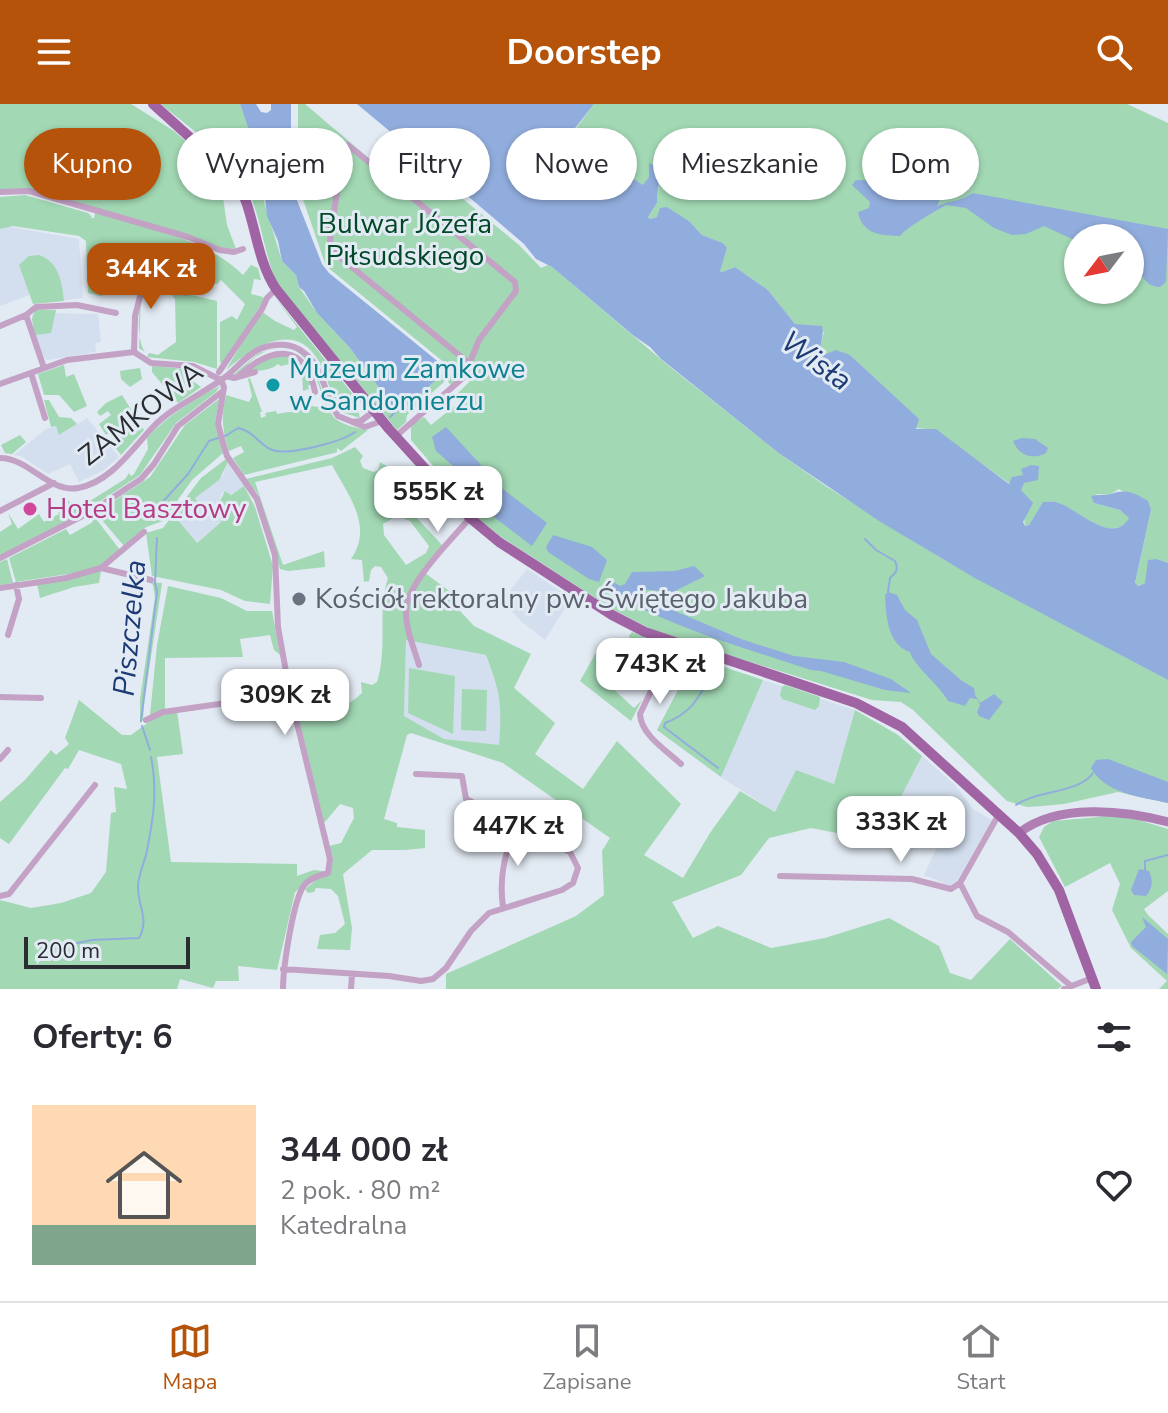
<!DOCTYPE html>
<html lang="pl">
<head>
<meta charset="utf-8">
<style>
	:root { --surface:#fff; --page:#f7f7f7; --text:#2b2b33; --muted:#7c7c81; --line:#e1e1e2; --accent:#b45309 }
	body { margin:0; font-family:"Nunito Sans",sans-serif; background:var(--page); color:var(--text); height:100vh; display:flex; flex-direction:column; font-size:30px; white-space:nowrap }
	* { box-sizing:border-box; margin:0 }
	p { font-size:26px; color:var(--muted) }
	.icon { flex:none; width:44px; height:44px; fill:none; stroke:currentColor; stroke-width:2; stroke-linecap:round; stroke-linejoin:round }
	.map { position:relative; height:885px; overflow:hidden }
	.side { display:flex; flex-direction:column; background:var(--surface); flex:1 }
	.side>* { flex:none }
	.hud { position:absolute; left:24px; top:24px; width:1120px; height:72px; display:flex; gap:16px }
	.needle { width:52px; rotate:238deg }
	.fabs { position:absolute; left:1064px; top:120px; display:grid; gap:16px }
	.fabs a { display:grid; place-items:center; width:80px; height:80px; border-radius:50%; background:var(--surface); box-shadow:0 2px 6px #0004; font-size:40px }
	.scale { position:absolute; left:24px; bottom:20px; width:166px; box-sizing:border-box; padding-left:8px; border:4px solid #2a2d31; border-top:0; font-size:22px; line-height:28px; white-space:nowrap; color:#2a2d31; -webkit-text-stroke:6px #e2eaf3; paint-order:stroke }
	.price { position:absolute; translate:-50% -68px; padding:0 18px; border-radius:16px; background:#fff; color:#222; font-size:26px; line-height:52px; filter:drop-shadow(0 2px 4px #0008) }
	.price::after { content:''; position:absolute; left:50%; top:48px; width:24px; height:18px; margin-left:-12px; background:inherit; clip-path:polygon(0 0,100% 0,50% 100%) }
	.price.on { background:var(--accent); color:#fff }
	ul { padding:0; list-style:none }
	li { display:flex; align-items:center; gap:24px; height:200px; padding:0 32px }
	li span { display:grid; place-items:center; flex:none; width:224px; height:160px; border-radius:0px; color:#555 }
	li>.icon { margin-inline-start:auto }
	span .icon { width:96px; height:96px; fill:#fffc; stroke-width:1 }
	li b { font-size:34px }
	h2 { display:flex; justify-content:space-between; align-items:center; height:96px; padding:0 32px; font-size:34px }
	.tag { padding:0 28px; border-radius:36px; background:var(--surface); box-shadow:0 2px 6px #0004; font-size:28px; line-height:72px }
	.tag.on { background:var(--accent); color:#fff }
	header { display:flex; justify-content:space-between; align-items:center; height:104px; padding:0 32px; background:var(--accent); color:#fff; font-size:36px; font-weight:700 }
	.dock { display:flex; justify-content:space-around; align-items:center; height:112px; border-top:2px solid var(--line); background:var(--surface); font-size:22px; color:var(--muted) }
	.dock a { display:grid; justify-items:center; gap:4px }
	.dock .on { color:var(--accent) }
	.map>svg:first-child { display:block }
	.built { fill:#d3dfee }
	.green { fill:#a2d8b4; fill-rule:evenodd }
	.water { fill:#91addd }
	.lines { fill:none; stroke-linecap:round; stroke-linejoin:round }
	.stream { stroke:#91addd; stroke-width:2 }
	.street { stroke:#c3a2c5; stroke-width:6 }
	.secondary { stroke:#af7eb2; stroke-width:9 }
	.primary { stroke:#a064a4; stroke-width:10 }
	.culture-dot { fill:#0f9aa8; stroke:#e2eaf3; stroke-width:3 }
	.hotel-dot { fill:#d1479c; stroke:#e2eaf3; stroke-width:3 }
	.worship-dot { fill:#6b7280; stroke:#e2eaf3; stroke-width:3 }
	.labels { text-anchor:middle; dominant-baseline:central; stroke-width:6; stroke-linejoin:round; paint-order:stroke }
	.park-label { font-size:28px; fill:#024827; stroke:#e2eaf3 }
	.culture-label { font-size:28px; fill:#0d838f; stroke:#e2eaf3; text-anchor:start }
	.street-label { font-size:28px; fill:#2a2d31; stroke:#e2eaf3 }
	.hotel-label { font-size:28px; fill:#b23c85; stroke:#e2eaf3; text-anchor:start }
	.worship-label { font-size:28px; fill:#5b616d; stroke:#e2eaf3; text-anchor:start }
	.water-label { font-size:30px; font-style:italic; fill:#1c3b75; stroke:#e2eaf3 }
</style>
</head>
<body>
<header><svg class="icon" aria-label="menu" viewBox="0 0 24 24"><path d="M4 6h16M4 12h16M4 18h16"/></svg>Doorstep<svg class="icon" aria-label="search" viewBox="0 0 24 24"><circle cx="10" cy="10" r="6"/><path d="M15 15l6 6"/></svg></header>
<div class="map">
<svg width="1168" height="885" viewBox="0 0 1168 885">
	<rect width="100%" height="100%" fill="#e2eaf3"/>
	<path class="built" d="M5,122L79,135L83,194L36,200L32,190L0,202V125Z
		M35,209L98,210L101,238L95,239L96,248L47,256L41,249L33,222L32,211Z
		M87,314L119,353L104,366L79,378L70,360L48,370L21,352L14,351L46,325L56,322L60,331Z
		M228,358L244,382L230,391L222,389L218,401L222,412L221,418L196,439L177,415L197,398L195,394L223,371Z
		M527,465L571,494L545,536L522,518L502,497Z
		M406,535L486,551L500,586L502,606L499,642L444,635L404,612Z
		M763,576L855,606L834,680L821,675L775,708L721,673Z
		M922,652L955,681L973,705L992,716L957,777L949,781L924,771L938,741L912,721L879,734Z"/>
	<path class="green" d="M0,0H131L174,27L219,66L227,121L236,145L223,144L30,85H0Z
		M161,0H240L262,64L266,83L264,98L282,157L296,171L299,183L317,209L350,244L396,307H402L447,266L446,260L326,162L298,81V0H305L379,63L397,41L519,141L541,164L548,161L552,163L670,263L780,350L827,383L946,457L1168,576V699L1118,688L1064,700L1042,702L1027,703L1007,697L913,606L901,598L872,596L709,545L653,526L614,506L500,432L479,415L411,336V321L424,313L431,321L462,296L457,290L470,277L461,270L451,281L448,278L452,267L450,266L444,278L407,311L406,318L397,326L277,179C264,150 262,117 249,89C232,52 192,26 161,0Z
		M594,0H1127L1168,19V459L1157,455L1145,479L1137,482L1135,480L1151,406L1119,385L1109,391L1097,390L1094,399L1120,406L1130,414C1110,443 1077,404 1056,398C1052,397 1048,398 1043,399L1029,421L1025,422L1021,386L1023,371L1010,380L936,326L916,324L918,315L850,251L821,253L819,248L824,228L795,220L768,186L735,163L722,168L719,166L727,145L723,139L702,131L690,118L657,113L650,115L648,113L657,99L659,78L649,73L643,82L630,73L624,86L604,60L606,52L588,33L566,38ZM1078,134H1130V186H1078Z
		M25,91L88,109L92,113L90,114H94L95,109C146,124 204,133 243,171L251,161L258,164L261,176L254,175L251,190L263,193L264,196L223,260L220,258V218L232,212L237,216L245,200L221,176L217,180L202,179L200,190L196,189V174H189L188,164L130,160L122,189L110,186L109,189L101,192L88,189L87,169L103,173L100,183L110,186L116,162L107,159L104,170L87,167L86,137L79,132L13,122L0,125V93Z
		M39,151C59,158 62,178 64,197L33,200L19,161L29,152Z
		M153,182L217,197V265L194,258L147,253L149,249L158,251L176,238L175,195C168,185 156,183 146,187C137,200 136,236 145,248L139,244L141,192L144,186Z
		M274,192L355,293L360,314L341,308C331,292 327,272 318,256C294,215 250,245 226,266L261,207L275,217L294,226L297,223Z
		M35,206H56L51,229L35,231L32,215Z
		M275,244C327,239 314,296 337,316C345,322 358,324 368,326L341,347L337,344V348L334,349L244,371L233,354L244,348L241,342L229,347C222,326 221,313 226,291L249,298L252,292L248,275L250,274L262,308H260L261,314L266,312L265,309L276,307L277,310C291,307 296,309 311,302L325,304V296L323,294C315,267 299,224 257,252C247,258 245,268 233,271L259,249Z
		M286,251L302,259L311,280L308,282L309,285L303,287L302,269L294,259L281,262L278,260C272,266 258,268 249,266L261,256Z
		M64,261L66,273L74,270L87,302L74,308L59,291H44L38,270Z
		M152,262L198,266L204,269L194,272L193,277L201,283L178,299L152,268Z
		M140,264L142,275L130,283L121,275L120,267Z
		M220,282L216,288L176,319L140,371L88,405L85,400L125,375L129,369L131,372L134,370L148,345L147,334C166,313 194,295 220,282Z
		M122,291L144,326L121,351L111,338L123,328L117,323L106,331L99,320L111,311L108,307L100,312L97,308L106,299Z
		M219,295L215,320L223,349L192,376L163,417L146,423L124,442L96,409L150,373L185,321Z
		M44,296H49L59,313L71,314L77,320L59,331L56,322L51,323Z
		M20,331L26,338L12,350L5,349L1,341Z
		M355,343L363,352L360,357L363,364L374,368L378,366L380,358L390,364L391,374L400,389L421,371L423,373L399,395L442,441L425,469L452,489L448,494L474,522L531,550L514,584L555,619L535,650L583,685L617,637L681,700L644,751L683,774L710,729L740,687L775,708L796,666L834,680L855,606L898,631L922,652L878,737L811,724L769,734L741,771L672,798L693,834L718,822L771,844L825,834L889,814L939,842L950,869L971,876L1010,835L1062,882L1057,885H446V870L576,812L604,791L602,747L610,734L503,659L411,629L407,631L384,715L397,719V723L425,726V744L405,746H372L343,770L352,824L350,846L317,845L320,831L335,829L345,820L338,792L331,785L316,784L314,788L308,789L305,785L331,764L333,753L329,742L341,739L354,714L353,704L340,700L324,719L293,591C325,589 331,618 362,589L361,578L372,581L377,578C388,543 377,509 388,474L381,463L375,462L371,466L369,477L364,478L362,456L351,455C374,422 348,391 332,361L255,378L283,461L324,447L325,463L288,467L280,465L258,390L246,375L332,354ZM397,412L410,417L429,442L426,449L406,461L384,431L383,420ZM406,536L486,551C501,590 502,600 499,641L444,635L404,612Z
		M226,355L228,358L219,376L195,394L197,398L177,415L197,439L221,418L222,412L218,401L225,387L231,391L244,382L255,403L273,462L270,500L245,497L221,486L152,472L146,429L163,424L201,374Z
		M69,397L73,404L82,400L86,407L0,451V428L12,420L8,409L18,425L39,410L44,418L59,410L56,403Z
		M93,411L120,446L100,462L81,468L16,478L9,454L66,425L70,431L93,418L90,413Z
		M7,455L13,479L0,481V458Z
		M101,467L99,479L74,483L40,494L37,480Z
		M149,478L162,479L144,600L143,616L140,619V595L155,493L153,481Z
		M168,482L221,494L247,507H272L280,551L274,546L270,531L240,535L243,553L165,554V605L150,611L157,541Z
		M632,528L663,541L651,553L653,550L631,540L630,544L629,532Z
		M598,545L609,548L606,555L615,570L609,577L610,582L634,604L642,596L631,617L580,577Z
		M682,549L763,576L721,673L657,626L690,563L681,557Z
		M409,564L455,572L453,630L408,609Z
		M785,581L820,593L819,602L815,606L782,595L780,591L782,583Z
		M462,585L487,586L486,627L461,626Z
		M79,596L122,631H131L160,610L177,607L183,650L157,653L171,758L297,760V772L314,766L323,767L295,788L277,866L238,862L239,877H216L213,884L180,875L177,885H0V796L31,804L61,799L91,789L106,768L111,709L116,708L114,683L127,685L121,660L79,646L68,665L65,664L9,740L0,734V698L25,676L51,646L56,651L69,640L65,634Z
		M1122,711L1168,725V787L1144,805L1148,811L1168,830V885H1159L1167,877L1131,844L1112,806L1120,780L1110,759L1065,783L1039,733L1044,723L1053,717Z"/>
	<path class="water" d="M240,0H256L261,8L267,9L271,6V0H291V81L322,160L329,169L441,260V269L437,275L401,308L396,307L350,244L317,209L304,187L299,183L296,171L282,157L278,137L267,112L262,65Z
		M357,0H594L565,37H570L578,27L588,33L606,52L604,60L623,84V72L630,73L643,81L649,73V59L663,66L658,84L657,99L648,113L650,115L657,113L660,104L667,103L690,118L702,131L723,139L727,144L720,167L722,168L735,163L768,186L795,220L822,222C825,233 818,242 821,252L836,246L850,251L919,315L916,325H936L1009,380L1012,373L1023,371L1021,365L1031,361L1039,362L1038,376L1024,379L1021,386L1033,399L1023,418L1025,422L1029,421L1043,398C1048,398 1052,397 1056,398C1076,403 1112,443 1129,414L1120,406L1094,399L1091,392C1098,390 1105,392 1111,390C1126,385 1133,388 1148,397L1151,406L1135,479L1138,482L1145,479L1148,456L1157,455L1168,459V576L973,473L879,417L780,350L661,255L650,243L634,232L552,163L536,155L524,140L476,99Z
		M934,58L942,65L941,92L937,102C953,96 956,99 973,89L1168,125L1166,178L1160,183C1151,183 1147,179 1142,172C1143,157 1144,149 1130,141V134L1072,135L1044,122L1026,130L1012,131L994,124L966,104L946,101C934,108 907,123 900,132C881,132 862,130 858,108L869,104L870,98L852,81L856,76L902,78Z
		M446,323L504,386L547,419L532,442L490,410L463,378L461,369L436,347L432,333Z
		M1022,334L1035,335L1048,344L1046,349C1033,356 1019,352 1013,337Z
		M553,431L592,443L607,456L599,478L589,475L548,448L546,443Z
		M694,462L705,472L673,488L638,485L644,494L741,535L794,552L844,558L891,575L911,589L885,586L821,567L811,566C742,543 672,524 610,488L612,477L620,482L625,480L632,468L675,467Z
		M888,488L897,491L905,506L917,516L931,550L962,577L974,584L975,591L980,599L994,590L1003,598L989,616L979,612L977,608L980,601L977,595L970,594L965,602L948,597C940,582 913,561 910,548C887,541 886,510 885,491Z
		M1108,655L1168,678V699C1142,693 1105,690 1091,664L1096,656Z
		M1139,765L1149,767C1153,775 1153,785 1146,792L1134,791L1131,786Z
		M1142,813L1168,835L1167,870L1132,842L1131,838L1146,823Z"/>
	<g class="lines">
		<path class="stream" d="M390,313L396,307
			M158,414L159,402L188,370L209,337L227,331L238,324C253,327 258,339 270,345C286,353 341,338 355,328
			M865,435L876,446L895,457C899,466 896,468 890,474L888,488
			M687,553L686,559L711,572C698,595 691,609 665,619L664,623L718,664
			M141,617L157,488L155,479L157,434
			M142,622L150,646
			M1016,701C1037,686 1080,689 1093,669
			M1145,766V757L1168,751
			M69,841L92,836L139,834C150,815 137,801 138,781C139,771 143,761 146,751C153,718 158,686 151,653"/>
		<path class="street" d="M0,88L29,87L188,133L220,146L234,148L243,145
			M26,211L44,264
			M0,222L26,211L36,203L77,201L116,209
			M134,248L135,212L143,181L160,180L185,189
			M134,248L151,259L193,262L221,276
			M219,268L262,205L267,194L276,185
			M31,269L45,314
			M240,271C272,242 305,238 315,288
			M227,272L234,274L255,268
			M221,276L224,283L218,320L223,339L227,352L257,395L275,451L278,523L290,590L330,755L328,769C320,771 311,774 305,780C293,794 283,865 283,885
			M0,280L67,256L134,248
			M352,318L361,317L374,307
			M396,332L464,273L479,236L516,187L515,178L348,41L344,47L331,125L330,138L336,150L470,260
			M0,354C29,354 49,389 78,384C111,378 132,345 153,323C172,303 201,291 224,274C237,264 247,250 262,244C275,239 292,239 303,248C324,262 324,292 338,312L365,323L382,317
			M0,407L54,379
			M0,454L92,407L141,375L154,360L178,322L223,287
			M101,464L144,428
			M0,484L66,474L101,464L151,476
			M8,531L19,495L16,481
			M674,539L640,610C641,631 666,646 681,660
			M419,561C414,544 405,524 406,506C407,479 452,435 470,414
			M0,593L41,594
			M146,616L163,608L290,590
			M0,655L8,646
			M780,772L912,775L951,785L960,779L999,710
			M960,779L977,812L1008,828L1071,882
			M0,792L9,790L95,681
			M503,803C499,774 504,748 517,723
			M283,865L389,872L421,877L433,875L446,864L471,827L489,809L562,786L573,779L578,764L570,748L466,695L462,672L416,670
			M351,885L352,871
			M1064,885L1092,874"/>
		<path class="secondary" d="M1019,729C1057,699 1124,706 1168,718"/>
		<path class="primary" d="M153,0L235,74C256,108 254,152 276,185L389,325L470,414L499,438L612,511L645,528L856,599L902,623L1019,729L1037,750L1059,786L1096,885"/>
	</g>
	<circle class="culture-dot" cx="273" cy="281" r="8"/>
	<circle class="hotel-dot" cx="30" cy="405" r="8"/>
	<circle class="worship-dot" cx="299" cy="495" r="8"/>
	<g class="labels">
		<g class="park-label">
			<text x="405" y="120">Bulwar Józefa<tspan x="405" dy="32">Piłsudskiego</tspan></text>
		</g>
		<g class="culture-label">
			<text x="289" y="265">Muzeum Zamkowe<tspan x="289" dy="32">w Sandomierzu</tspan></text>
		</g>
		<g class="street-label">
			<text transform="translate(141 310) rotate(-38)">ZAMKOWA</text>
		</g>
		<g class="hotel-label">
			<text x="46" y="405">Hotel Basztowy</text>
		</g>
		<g class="worship-label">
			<text x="315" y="495">Kościół rektoralny pw. Świętego Jakuba</text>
		</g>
		<g class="water-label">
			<text transform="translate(816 257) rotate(36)">Wisła</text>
			<text transform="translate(130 524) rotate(-85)">Piszczelka</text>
		</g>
	</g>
</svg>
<div class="fabs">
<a><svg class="needle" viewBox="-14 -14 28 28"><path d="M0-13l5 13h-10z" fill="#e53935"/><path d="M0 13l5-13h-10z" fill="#7c7c81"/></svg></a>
</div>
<div class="scale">200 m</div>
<b class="price on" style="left:151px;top:207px">344K zł</b>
<b class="price" style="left:438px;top:430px">555K zł</b>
<b class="price" style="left:660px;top:602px">743K zł</b>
<b class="price" style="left:285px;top:633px">309K zł</b>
<b class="price" style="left:901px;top:760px">333K zł</b>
<b class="price" style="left:518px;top:764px">447K zł</b>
<div class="hud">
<a class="tag on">Kupno</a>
<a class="tag">Wynajem</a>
<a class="tag">Filtry</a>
<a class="tag">Nowe</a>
<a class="tag">Mieszkanie</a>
<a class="tag">Dom</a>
</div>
</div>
<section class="side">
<h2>Oferty: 6<svg class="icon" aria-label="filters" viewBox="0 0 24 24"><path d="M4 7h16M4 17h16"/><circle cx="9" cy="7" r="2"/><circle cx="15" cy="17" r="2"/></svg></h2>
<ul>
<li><span style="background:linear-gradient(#ffd9b3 75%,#7fa58c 0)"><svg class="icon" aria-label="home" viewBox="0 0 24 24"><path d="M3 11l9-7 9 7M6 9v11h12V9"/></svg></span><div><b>344 000 zł</b><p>2 pok. · 80 m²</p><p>Katedralna</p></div><svg class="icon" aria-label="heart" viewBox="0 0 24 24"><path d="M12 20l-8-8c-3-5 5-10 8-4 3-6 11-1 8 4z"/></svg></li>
</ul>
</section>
<nav class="dock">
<a class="on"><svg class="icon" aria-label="map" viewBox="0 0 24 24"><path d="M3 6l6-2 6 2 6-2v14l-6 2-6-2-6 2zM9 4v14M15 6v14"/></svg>Mapa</a>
<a><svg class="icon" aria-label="saved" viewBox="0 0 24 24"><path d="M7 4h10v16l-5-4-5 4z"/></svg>Zapisane</a>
<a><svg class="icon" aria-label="home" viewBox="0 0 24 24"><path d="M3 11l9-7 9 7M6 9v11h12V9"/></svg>Start</a>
</nav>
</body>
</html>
